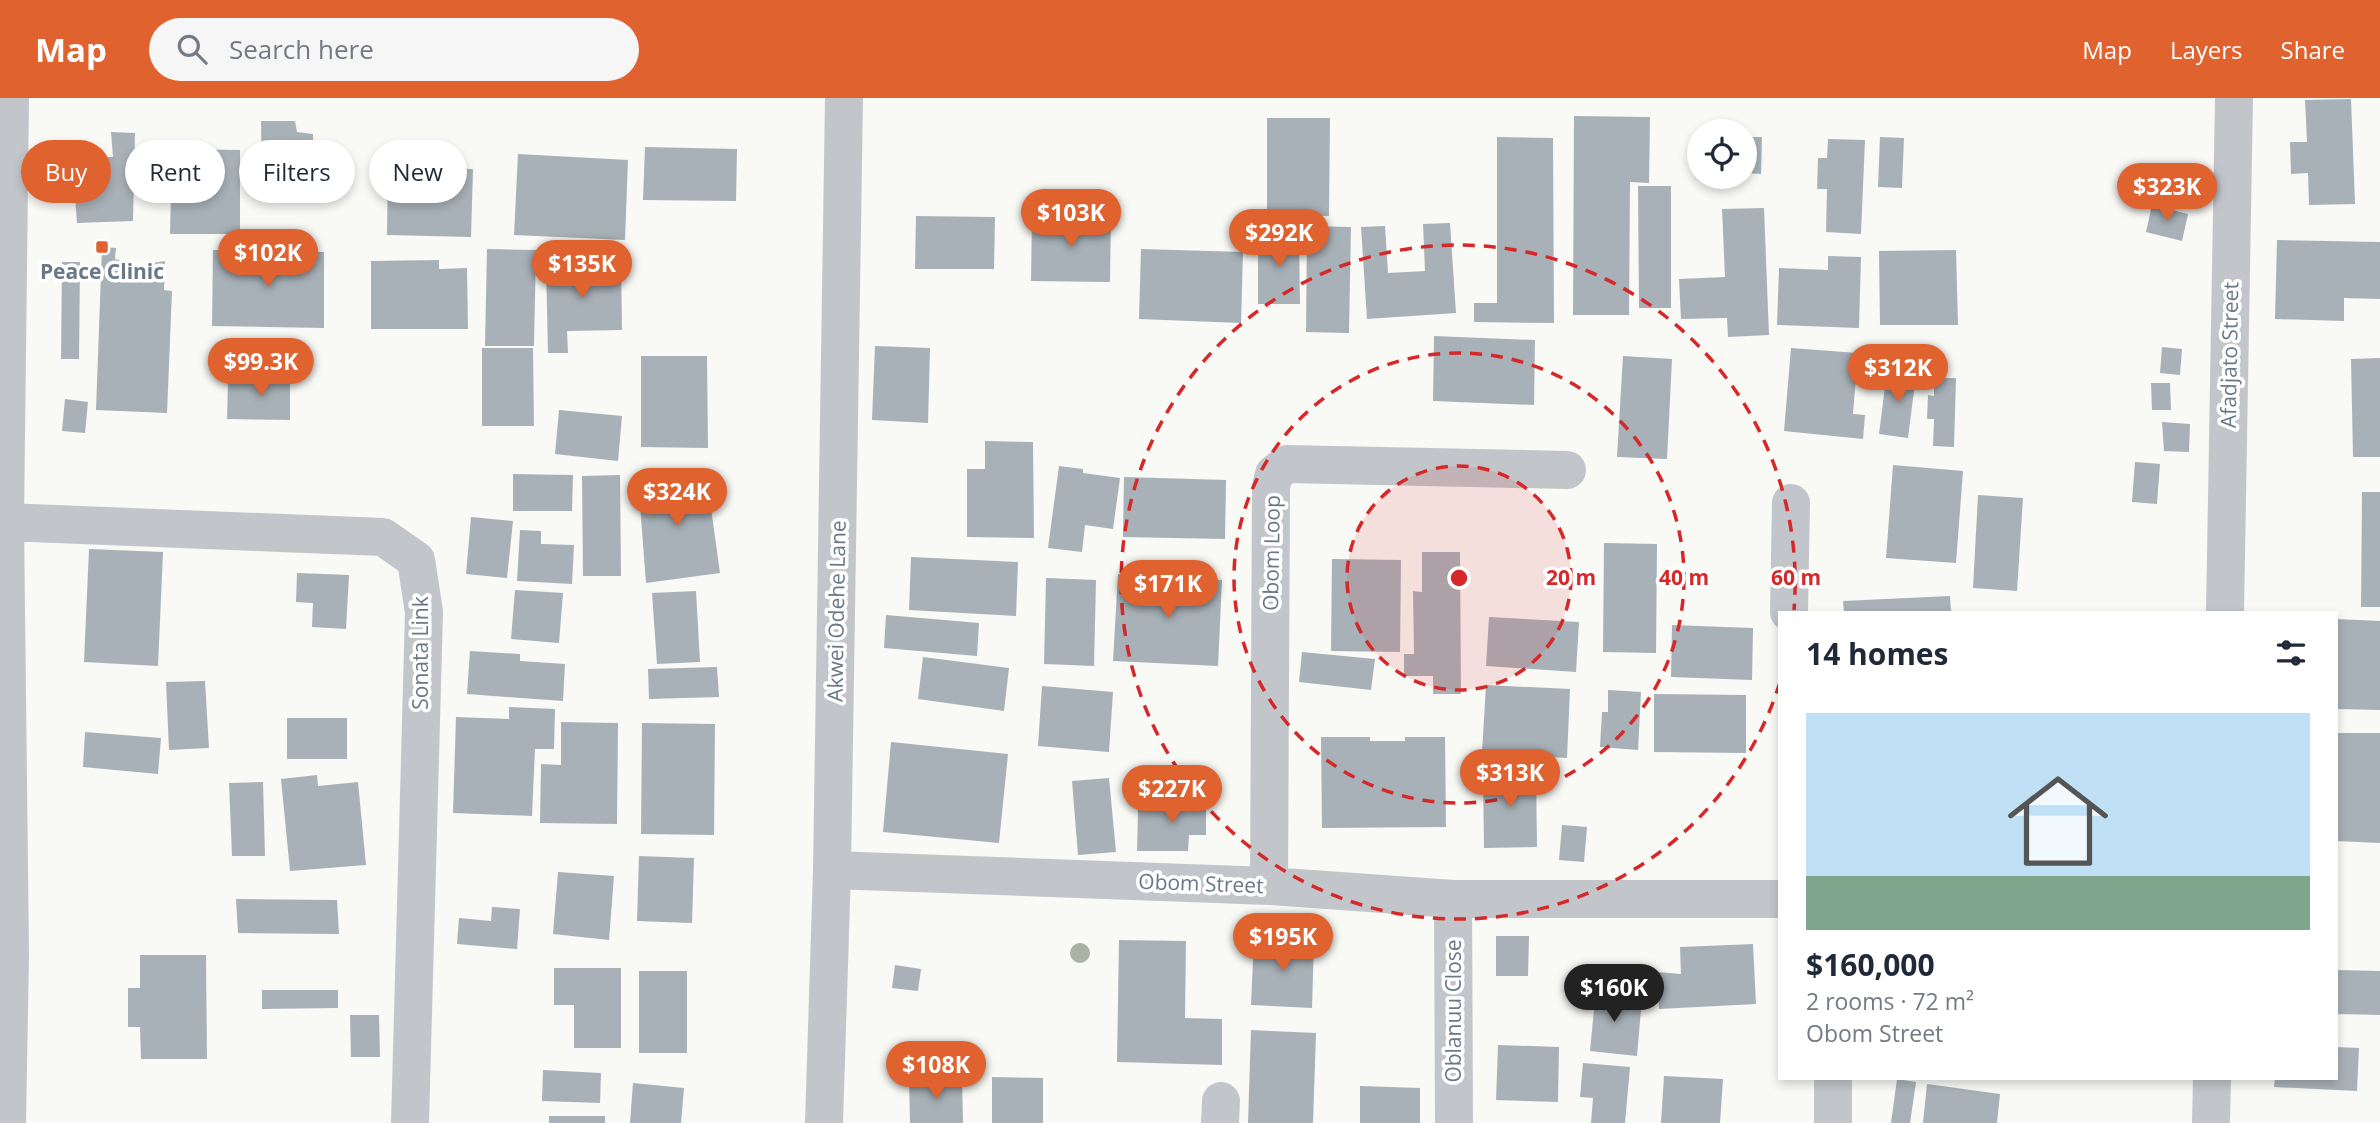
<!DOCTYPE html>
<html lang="en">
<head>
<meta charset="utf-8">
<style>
	:root { --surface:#fff; --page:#f6f6f7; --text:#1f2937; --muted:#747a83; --accent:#e0622f }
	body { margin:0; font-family:"Open Sans",sans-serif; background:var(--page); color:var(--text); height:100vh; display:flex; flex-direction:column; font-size:26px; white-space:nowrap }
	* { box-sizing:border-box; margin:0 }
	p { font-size:23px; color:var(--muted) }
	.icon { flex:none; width:38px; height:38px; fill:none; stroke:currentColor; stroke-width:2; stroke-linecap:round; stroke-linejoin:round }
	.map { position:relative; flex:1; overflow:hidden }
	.panel { position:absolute; left:1778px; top:513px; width:560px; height:469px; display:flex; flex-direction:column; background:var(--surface); border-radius:0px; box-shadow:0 4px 10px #0003 }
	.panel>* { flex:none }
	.banner { position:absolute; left:21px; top:42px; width:665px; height:63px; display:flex; gap:14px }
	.controls { position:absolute; left:1687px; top:21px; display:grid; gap:14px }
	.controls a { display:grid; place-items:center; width:70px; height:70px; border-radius:50%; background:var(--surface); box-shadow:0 4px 10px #0003; font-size:35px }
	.price { position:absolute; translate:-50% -60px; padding:0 16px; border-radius:24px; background:var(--accent); color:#fff; font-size:23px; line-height:46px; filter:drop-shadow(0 2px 4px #0008) }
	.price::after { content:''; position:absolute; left:50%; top:42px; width:21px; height:16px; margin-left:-10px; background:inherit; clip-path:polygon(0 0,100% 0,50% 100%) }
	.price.selected { background:#222; color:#fff }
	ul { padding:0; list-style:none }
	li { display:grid; align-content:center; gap:14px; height:371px; padding:0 28px }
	li span { display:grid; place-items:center; height:217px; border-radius:0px; color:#555 }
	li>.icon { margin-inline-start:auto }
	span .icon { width:126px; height:126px; fill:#fffc; stroke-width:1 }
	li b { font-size:30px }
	h2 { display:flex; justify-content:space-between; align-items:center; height:84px; padding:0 28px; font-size:30px }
	.chip { padding:0 24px; border-radius:32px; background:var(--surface); box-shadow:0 4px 10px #0003; font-size:24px; line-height:63px }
	.chip.selected { background:var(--accent); color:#fff }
	header { display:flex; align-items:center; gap:42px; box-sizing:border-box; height:98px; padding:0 35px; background:var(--accent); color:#fff }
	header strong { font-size:33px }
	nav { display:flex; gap:38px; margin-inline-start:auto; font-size:24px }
	.search { width:490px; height:63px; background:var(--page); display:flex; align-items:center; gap:18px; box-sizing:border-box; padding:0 24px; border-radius:38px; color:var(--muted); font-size:26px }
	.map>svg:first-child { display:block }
	.building { fill:#a8b1b8 }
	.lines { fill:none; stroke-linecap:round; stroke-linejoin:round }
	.minor { stroke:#c2c6ca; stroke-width:38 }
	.tree { fill:#a8b3a5 }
	.ring { fill:none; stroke:#d62828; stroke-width:3.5; stroke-dasharray:12 9 }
	.poi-dot { fill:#e0622f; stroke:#fff; stroke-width:2.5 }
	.labels { text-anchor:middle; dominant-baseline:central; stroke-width:7; stroke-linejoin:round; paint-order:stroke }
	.poi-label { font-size:21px; font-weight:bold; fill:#687887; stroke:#fff }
	.street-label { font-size:21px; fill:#687887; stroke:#fff }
	.centre { fill:#d62828; stroke:#fff; stroke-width:3.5 }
	.ring-label { font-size:21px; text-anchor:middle; font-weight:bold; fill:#d62828; stroke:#fff; stroke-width:7; stroke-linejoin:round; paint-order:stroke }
</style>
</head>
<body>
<header>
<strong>Map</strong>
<div class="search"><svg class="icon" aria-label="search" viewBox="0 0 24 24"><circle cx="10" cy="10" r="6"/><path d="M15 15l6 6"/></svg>Search here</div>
<nav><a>Map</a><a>Layers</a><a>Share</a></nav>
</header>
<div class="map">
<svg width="2380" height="1025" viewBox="0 0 2380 1025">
	<rect width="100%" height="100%" fill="#f9f9f6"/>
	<path class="building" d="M2351,1L2355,106L2309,107L2308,75L2291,76L2290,44H2307L2305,2Z
		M1574,18L1650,19L1649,85L1630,84L1629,217H1573Z
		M1267,20H1330L1329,118L1267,117Z
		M261,23H295L297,34L313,36L314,86H262Z
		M111,34L135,35L133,123L77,125L72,59H113Z
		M1497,39L1553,40L1554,225L1474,224V205H1497Z
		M1745,39H1762L1761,76L1745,75Z
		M1880,39L1904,40L1902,90L1878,89Z
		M1828,41L1865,42L1861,136L1826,134L1827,91H1817L1818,60H1827Z
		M645,49L737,51L736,103L643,102Z
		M179,51L240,52V136H170L171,94L179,95Z
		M518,56L628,62L625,142L514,137Z
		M388,64H424V70L473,71L471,139L387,137Z
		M1638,88H1671V210H1639Z
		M2152,107L2188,116L2182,143L2146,134Z
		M1764,110L1769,237L1728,239L1727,220L1681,221L1679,181L1725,179L1722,111Z
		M916,118L995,119L994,171H915Z
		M1032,118L1111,119L1110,184L1031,183Z
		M1450,125L1456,215L1367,221L1361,129L1385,128L1388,175L1425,173L1423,126Z
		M1307,128L1351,129L1349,235L1306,234Z
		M1258,135H1299L1300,206H1258Z
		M2277,142L2380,144V201L2344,200V223L2275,221Z
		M102,149L116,150L115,161L140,167L165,163L164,192L172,193L167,315L96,312Z
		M487,151L536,152L534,248H485Z
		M1141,151L1243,154L1241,225L1139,221Z
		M213,152L324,154V230L212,228Z
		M1956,152L1958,227H1880L1879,153Z
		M1828,158L1861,159L1859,230L1777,227L1779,170L1828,172Z
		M439,162V171L467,170L468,231H371V163Z
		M62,164H80L79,261H61Z
		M621,164L622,232L567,233L568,255H548L546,166Z
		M1434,238L1535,242L1534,307L1433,303Z
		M875,248L930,250L928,325L872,322Z
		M2162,249L2182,251L2180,277L2160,275Z
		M482,250H533L534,328H482Z
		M1791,250L1858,255L1853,316L1865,317L1863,341L1784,333Z
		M641,258H707L708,350L641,349Z
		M1623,258L1672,261L1667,361L1617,359Z
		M2380,260V359H2353L2351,261Z
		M265,273H290V322L227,321L228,284H265Z
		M1887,273L1916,277L1908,340L1879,336Z
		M1934,280H1956L1954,349L1933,348L1934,321H1927L1928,297L1934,298Z
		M2151,285H2170L2171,312H2152Z
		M65,301L88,304L85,335L62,333Z
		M559,312L622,318L618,363L555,356Z
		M2162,324L2190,326L2189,354L2164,353Z
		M985,343L1033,344L1034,440L967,439V371H985Z
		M2135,364L2160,366L2157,406L2132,404Z
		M1893,367L1963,373L1956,465L1886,460Z
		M1059,368L1083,371V375L1120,380L1113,431L1085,427L1082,454L1048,450Z
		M706,374L720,475L646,485L638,381Z
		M513,376L573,377L572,413H513Z
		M620,377L621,478H583L582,378Z
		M1124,379L1226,382L1225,441L1123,439Z
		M2362,394H2380V509H2361Z
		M1978,397L2023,400L2017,493L1973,490Z
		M471,419L513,423L507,480L466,476Z
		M520,432L541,433V446L574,447L572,486L517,483Z
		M1604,445L1657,446L1656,555L1603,554Z
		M89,451L163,454L158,568L84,564Z
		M1422,454H1460L1461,596H1433V578H1404V556H1414L1413,493L1422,494Z
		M911,459L1018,464L1016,518L909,512Z
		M1332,461L1401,462L1400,554L1331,553Z
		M297,475L349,477L346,531L312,529L313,505L296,504Z
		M1118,476L1222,482L1218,568L1113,563Z
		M1046,480L1096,482L1094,568L1044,566Z
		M515,492L563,495L559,545L511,541Z
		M696,493L700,564L657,566L652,495Z
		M1950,498L1951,514H1844L1843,503Z
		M886,517L979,525L977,558L884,550Z
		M1489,519L1579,524L1576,574L1486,568Z
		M2336,521L2380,523V612L2336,611Z
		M1672,527L1753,530L1752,582L1671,579Z
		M470,553L520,556V563L565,566L563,603L467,596Z
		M1302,554L1375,561L1371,592L1299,584Z
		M923,559L1009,570L1004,613L918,601Z
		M717,569L719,599L649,601L648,571Z
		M205,583L209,650L169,652L166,584Z
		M1486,587L1570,591L1567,660L1482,655Z
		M1042,588L1113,594L1109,654L1038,648Z
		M1608,592L1641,594L1638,652L1600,649L1602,614H1608Z
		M1654,596L1746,597V655L1654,654Z
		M509,609L555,611L554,651H535L532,718L453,715L456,619L509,621Z
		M287,620H347V661H287Z
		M561,624L618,625L617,726L540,725L541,666L561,667Z
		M642,625L715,626L714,737L641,736Z
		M85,634L161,640L158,676L83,669Z
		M2336,635H2380V745L2336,743Z
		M1321,639H1370V643H1405V639H1445L1446,729L1322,730Z
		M891,644L1008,656L999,745L883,734Z
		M1536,672L1537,749L1484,750L1483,673Z
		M317,677L318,688L358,684L366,767L290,773L281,681Z
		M1109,680L1116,754L1078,757L1072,683Z
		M263,684L265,758H232L229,685Z
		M1172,698H1206V737H1189L1188,753H1137L1138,711H1172Z
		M1562,727L1587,729L1584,764L1559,762Z
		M639,758L694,760L692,825L637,823Z
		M558,774L614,778L609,842L553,836Z
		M236,801L337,802L339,836L238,835Z
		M492,809L520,811L517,851L457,846L459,820L491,823Z
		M1496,838H1529L1528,878H1496Z
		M1254,839L1314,842L1312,910L1251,907Z
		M1119,842L1186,843L1185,920L1222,921V967L1117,964Z
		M1753,846L1756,906L1659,911L1657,874L1681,876L1680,849Z
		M140,857H206L207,961H141L140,929H128V890H140Z
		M895,867L921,871L918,893L892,890Z
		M554,870H621V950H574V907H554Z
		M2336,872L2380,873V917L2336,916Z
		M639,873H687V955H639Z
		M1597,880L1614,882L1611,909L1641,912L1637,958L1590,953Z
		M262,892H338V910L262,911Z
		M350,917H379L380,959H351Z
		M1251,932L1316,935L1313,1025H1248Z
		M1498,947L1559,949L1558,1004L1496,1002Z
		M2336,949L2359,950L2357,993L2274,989L2275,980H2336Z
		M1583,965L1630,969L1625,1025H1591L1593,1000L1580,999Z
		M543,972L601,975L600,1005L542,1003Z
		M1664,978L1723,981L1720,1025H1661Z
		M992,979L1043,980V1025H992Z
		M962,980L963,1025H910L909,981Z
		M1897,981L1916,984L1910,1025H1891Z
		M633,985L684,990L681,1025H630Z
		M1927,986L2000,996L1997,1025H1923Z
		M1360,988L1420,990V1025H1360Z
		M549,1018H605V1025H549Z"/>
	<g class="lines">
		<path class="minor" d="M5,424L383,439L416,462L424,514L410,1025
			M1789,514L1791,405
			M2225,514L2234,0
			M832,772L1269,788L1453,801H1780
			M1269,788L1271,389L1274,376L1287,366L1567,372
			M1453,801L1454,1025
			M1833,980V1025
			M7,1025L10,857L5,424L10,0
			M824,1025L832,772L844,0
			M1220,1025L1221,1003
			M2211,1025L2212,980"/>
	</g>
	<circle class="tree" cx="1080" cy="855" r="10"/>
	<circle cx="1459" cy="480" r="112" fill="#d62828" fill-opacity=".12"/>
	<g class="ring">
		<circle cx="1459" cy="480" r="112"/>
		<circle cx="1459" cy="480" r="225"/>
		<path d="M1780 584A337 337 0 1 1 1794 512"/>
	</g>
	<rect class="poi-dot" x="95" y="142" width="14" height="14" rx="3.5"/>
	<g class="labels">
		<g class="poi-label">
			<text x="102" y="173">Peace Clinic</text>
		</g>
		<g class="street-label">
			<text transform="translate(2229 257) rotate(-89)">Afadjato Street</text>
			<text transform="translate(1271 455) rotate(-89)">Obom Loop</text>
			<text transform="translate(836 513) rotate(-89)">Akwei Odehe Lane</text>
			<text transform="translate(420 555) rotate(-90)">Sonata Link</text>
			<text transform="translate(1201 785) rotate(2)">Obom Street</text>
			<text transform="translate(1453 913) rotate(-90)">Oblanuu Close</text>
		</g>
	</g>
	<circle cx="1459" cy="480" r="10" class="centre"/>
	<g class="ring-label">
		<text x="1571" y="487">20 m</text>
		<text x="1684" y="487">40 m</text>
		<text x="1796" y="487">60 m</text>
	</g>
</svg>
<div class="controls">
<a><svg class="icon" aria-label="locate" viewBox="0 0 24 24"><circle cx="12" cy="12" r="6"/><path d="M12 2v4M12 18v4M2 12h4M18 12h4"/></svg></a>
</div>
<b class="price" style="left:2167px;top:125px">$323K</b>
<b class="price" style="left:1071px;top:151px">$103K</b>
<b class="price" style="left:1279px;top:171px">$292K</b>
<b class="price" style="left:268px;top:191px">$102K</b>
<b class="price" style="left:582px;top:202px">$135K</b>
<b class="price" style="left:261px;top:300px">$99.3K</b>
<b class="price" style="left:1898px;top:306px">$312K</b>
<b class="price" style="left:677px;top:430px">$324K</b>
<b class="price" style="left:1168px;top:522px">$171K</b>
<b class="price" style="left:1510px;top:711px">$313K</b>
<b class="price" style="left:1172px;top:727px">$227K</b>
<b class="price" style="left:1283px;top:875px">$195K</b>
<b class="price selected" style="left:1614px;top:926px">$160K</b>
<b class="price" style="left:936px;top:1003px">$108K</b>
<div class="banner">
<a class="chip selected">Buy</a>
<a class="chip">Rent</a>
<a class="chip">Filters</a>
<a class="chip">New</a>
</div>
<section class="panel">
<h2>14 homes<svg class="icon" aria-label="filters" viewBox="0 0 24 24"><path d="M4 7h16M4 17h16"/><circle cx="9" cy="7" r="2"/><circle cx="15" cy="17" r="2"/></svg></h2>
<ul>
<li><span style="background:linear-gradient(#bfe0f5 75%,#7fa58c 0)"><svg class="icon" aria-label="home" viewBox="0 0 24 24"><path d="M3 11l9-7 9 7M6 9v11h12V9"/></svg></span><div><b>$160,000</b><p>2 rooms · 72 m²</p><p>Obom Street</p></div></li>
</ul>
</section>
</div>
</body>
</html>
